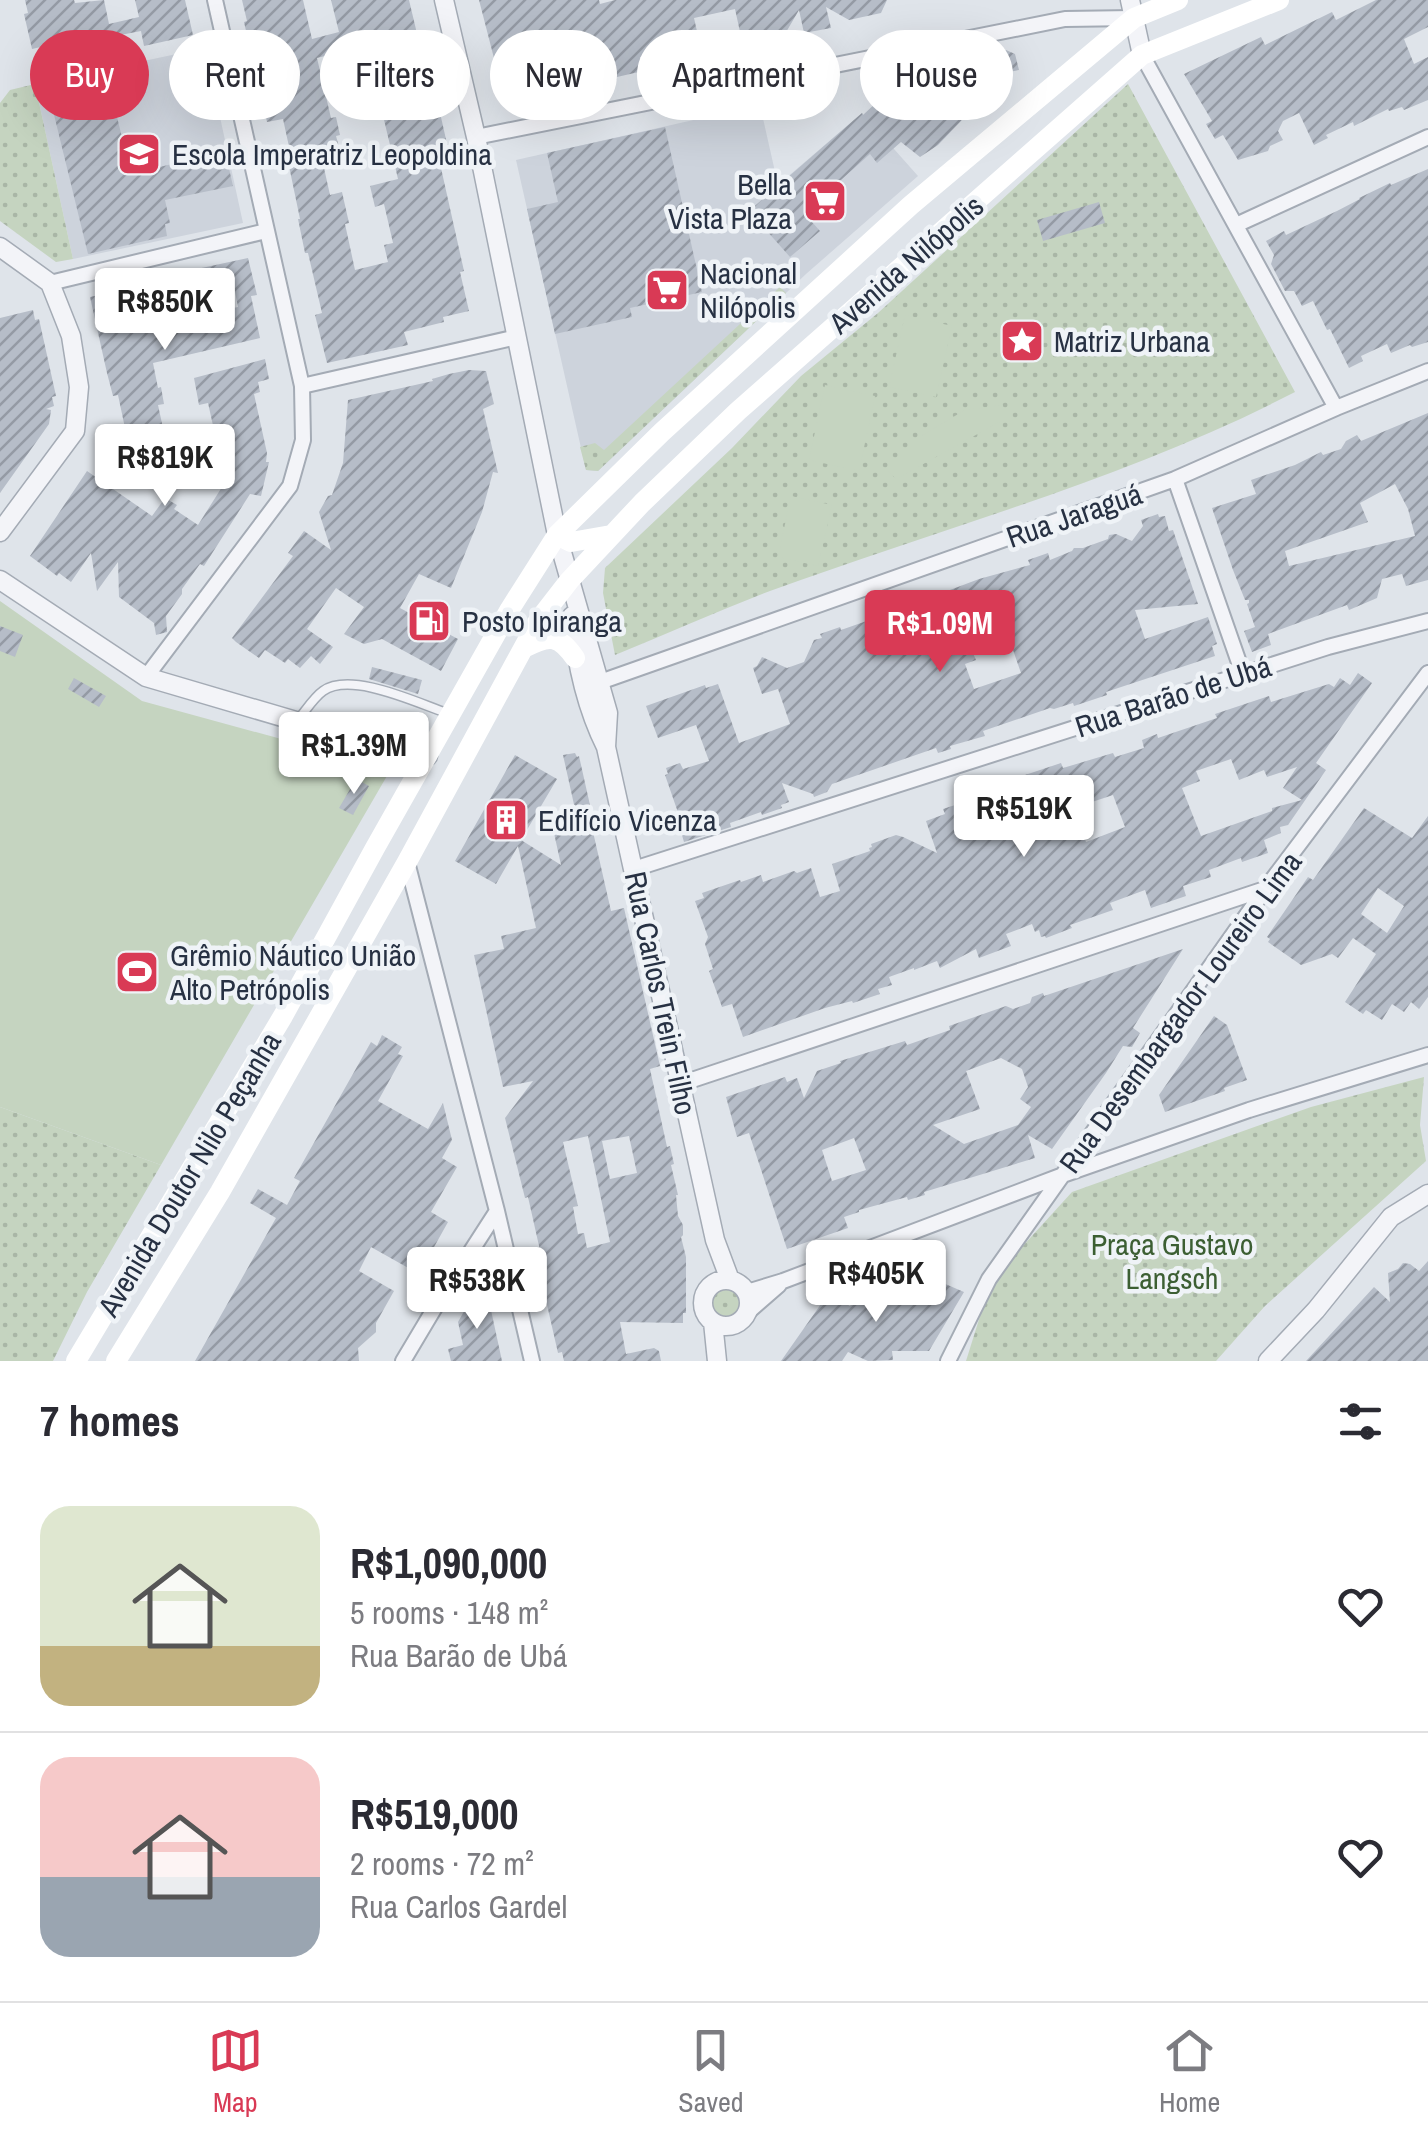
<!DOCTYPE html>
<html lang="en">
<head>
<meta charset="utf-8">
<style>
	:root { --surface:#fff; --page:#f2f2f3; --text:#2b2b33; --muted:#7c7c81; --line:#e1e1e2; --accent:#d93a55 }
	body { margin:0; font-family:"Archivo Narrow",sans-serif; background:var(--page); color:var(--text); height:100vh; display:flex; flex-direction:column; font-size:38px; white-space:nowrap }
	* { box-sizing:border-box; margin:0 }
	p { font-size:32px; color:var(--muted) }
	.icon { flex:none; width:55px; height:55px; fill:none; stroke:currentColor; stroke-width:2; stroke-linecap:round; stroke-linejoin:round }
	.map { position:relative; height:1361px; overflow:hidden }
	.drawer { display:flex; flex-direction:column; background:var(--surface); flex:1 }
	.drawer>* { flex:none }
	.guide { position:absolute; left:30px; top:30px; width:1370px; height:90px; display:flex; gap:20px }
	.price { position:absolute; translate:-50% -85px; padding:0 22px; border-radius:10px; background:#fff; color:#222; font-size:32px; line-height:65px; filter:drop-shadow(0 2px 5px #0008) }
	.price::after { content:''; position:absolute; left:50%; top:60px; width:30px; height:22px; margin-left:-15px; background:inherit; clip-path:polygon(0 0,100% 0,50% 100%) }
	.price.selected { background:var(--accent); color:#fff }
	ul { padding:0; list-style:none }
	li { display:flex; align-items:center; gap:30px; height:250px; padding:0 40px }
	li+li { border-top:2px solid var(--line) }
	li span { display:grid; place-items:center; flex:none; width:280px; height:200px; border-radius:30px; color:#555 }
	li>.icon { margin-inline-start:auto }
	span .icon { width:120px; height:120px; fill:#fffc; stroke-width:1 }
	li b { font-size:42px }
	h2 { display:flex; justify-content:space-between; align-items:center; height:120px; padding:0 40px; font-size:42px }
	.pill { padding:0 35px; border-radius:45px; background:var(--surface); box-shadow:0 10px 40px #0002; font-size:35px; line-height:90px }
	.pill.selected { background:var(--accent); color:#fff }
	.dock { display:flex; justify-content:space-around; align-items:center; height:140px; border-top:2px solid var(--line); background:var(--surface); font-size:28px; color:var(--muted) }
	.dock a { display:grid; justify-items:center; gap:5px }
	.dock .selected { color:var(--accent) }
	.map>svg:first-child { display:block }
	.built { fill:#cdd3dc }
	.green { fill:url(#green-dots) }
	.pitch { fill:#c5d4c0 }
	.building { fill:url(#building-hatch); fill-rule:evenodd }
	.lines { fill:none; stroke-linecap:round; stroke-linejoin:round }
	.service-casing { stroke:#a4abb5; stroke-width:11 }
	.minor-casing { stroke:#a4abb5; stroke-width:18 }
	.tertiary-casing { stroke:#a4abb5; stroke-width:21 }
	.service { stroke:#f3f4f8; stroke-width:8 }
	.minor { stroke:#f3f4f8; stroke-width:14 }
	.tertiary { stroke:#f3f4f8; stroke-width:18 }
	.secondary { stroke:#fff; stroke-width:20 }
	.labels { text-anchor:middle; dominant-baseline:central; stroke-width:9; stroke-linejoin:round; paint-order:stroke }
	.poi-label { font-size:30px; fill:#273143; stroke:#eff3f7; text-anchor:start }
	.street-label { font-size:30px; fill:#273143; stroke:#eff3f7 }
	.park-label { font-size:30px; fill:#3c5f33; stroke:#eff3f7 }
</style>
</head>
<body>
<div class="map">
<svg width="1428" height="1361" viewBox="0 0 1428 1361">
	<defs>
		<pattern id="green-dots" width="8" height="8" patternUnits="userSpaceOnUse" patternTransform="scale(2.5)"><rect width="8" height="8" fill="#c5d4c0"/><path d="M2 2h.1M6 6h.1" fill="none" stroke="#a9b6a6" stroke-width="1.8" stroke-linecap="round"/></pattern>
		<pattern id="building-hatch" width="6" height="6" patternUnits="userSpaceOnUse" patternTransform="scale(2.5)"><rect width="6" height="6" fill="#b6bdc8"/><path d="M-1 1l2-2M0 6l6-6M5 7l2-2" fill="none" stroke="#949aa4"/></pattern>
	</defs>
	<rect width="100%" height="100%" fill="#dfe4ea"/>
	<path class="built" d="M205,48L243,223L73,259L35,84Z
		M760,105L778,185L862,113L918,176L806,274L598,471L586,470L516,160Z"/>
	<path class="green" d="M35,84L73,259L56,262L0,221V103L10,90Z
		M1128,84L1295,392C1129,478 946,527 770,591C718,611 667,634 615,655L603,593L605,568L732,448L801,376L878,313Z
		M780,287L786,293L598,471L586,470L580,447L595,443L604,450Z
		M1424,1077L1420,1125L1426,1161L1265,1306L1216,1361H966L991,1281L1072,1192L1311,1107Z
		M0,1107L161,1165L87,1292L53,1361H0Z
		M709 1303a17 17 0 1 1 34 0a17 17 0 1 1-34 0Z"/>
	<path class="pitch" d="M905,315L952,326L936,397L889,387Z
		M825,385L875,396L859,471L809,460Z
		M1003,405V420L896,479L887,470L921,436L965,410Z
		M791,496L832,505L818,566L778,557Z
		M0,601L142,701L391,769L161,1165L0,1107Z"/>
	<path class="building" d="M25,0H74L75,3L104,0L109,24L139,17L135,0H185L193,35L144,46L141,31L110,37L115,58L99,62L94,40L68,46L67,41L32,49L24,14L28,13Z
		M242,0H303L312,39L339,32L331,0H409L424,63L386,70L377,33L350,39L352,49L317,58L331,118L336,117L340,135L336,136L341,154L322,159L330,195L342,192L349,223L345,224L355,270L388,262L384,245L393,243L384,204L375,207L370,186L398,179L381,107L436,95L452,166L441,168L464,271L460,272L469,311L443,317L444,322L404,332L408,345L327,363L315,315L322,313L308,253H305L298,219H300L289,166L293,165L283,119L267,122L244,22L247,21Z
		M479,0H599L600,4L615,0H887L881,13L849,20L826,7L831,28L804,33L799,10L785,34L753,41L750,39L742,41L735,9L694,18L699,40L692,42L691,46L640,57L643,71L617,77V80L576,89L574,82L572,83L565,54L530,62L536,89L504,97Z
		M1376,0H1428V27L1404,39L1414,64L1428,57V100L1404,110L1402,107L1389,111L1388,109L1354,126L1353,122L1326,135L1328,138L1314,145L1299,113L1283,121L1278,131L1283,140L1270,146L1268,151L1238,160L1223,135L1215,139L1206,124L1212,121L1184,74L1261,37L1265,45L1332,12L1336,20Z
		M1006,50L1015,54L1019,70L1004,73L1007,84L999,91L983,98L938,145L920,157L901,142L877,163L870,154L804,213L820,231L790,257L749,211L862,113L863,115L879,100L889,85L903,80L919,64L930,62L948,80L973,58Z
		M106,72L131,174L225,151L233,186L165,200L170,223L165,224L167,236L88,254L47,86Z
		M665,127L702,292L630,308L632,317L555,334L527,209L558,202L547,153Z
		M1428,169V342L1412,347L1410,345L1391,353L1387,344L1361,356L1363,361L1349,368L1330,329L1327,330L1313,301L1302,306L1294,291H1285L1271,264L1274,255L1266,241L1284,231L1286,235L1337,211L1360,199L1359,198L1390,183L1391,185Z
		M1099,202L1105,223L1043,241L1037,220Z
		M248,258L257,295L251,296L260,338L153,363L158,388L161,387L164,404L158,405L166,442L141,438L199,472L190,485L137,472L136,477L98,467L108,424L125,428L118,395L113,396L107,373L90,297L180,276L183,272ZM233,282L238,307L210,313L204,288Z
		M33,310L35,320L39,319L56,396L52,397L54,406L46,409L51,410L49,424L0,493V318Z
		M265,359L269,379L258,382L260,392L254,394L267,453L266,462H269L261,496L250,494L204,566L200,564L182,589V594L166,616L167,632L156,635L154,623L119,597L118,562L97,591L91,553L71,582L59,573L57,576L30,556L87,471L152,516L165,498L177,505L174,509L198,525L222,487L215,482L220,450L202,447L214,430L208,403L199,405L194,378Z
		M469,370L486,371L494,404L483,409L498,473L493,472L482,512L451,588L419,574L400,608L458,639L441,671L382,639L364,644L344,634L364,607L336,588L307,629L333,647L320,664L311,656L300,668L288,659L285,663L265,650L259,658L236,642L232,638L293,556L288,553L304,531L331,550L319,512L328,496L332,495L343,463L348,400L433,381L432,379L449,374Z
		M1428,413V580L1406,586L1402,574L1382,579L1377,598L1349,610L1347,605L1268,634L1271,645L1252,652L1244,631L1255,627L1247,604L1249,603V600H1245L1233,570L1212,508L1256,494L1251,480L1295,465L1321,452L1323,455L1341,449L1346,441L1357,435L1361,441ZM1395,484L1408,509L1415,536L1289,566L1285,551L1368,522L1360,503Z
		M1158,514L1159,517L1165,516L1169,531L1173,530L1198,604L1135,610L1145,639L1208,617L1217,644L1212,646L1215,656L1106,692L1107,695L1074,706L1073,703L1054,709L1050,708L983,731L985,736L950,746L951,749L938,753L936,748L832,784L827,792L814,797L813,794L782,783L789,802L781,805L782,808L762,815L761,812L730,823L731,827L684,842L679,825L682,824L665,775L668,774L666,768L680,763L683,769L709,761L696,725L658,738L646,706L705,685L706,688L718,684L739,743L790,724L778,689L762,694L753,668L757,666L762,657L787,668L804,662L814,640L822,638L820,634L840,627L841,630L878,617L874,607L896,600L899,607L902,608L922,601L924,597L938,592L942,593L979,579L1030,565L1028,560L1048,553L1050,560L1072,551L1074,548H1083L1108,539L1109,535L1116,534L1132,541L1143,526L1141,520ZM997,642L1001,651L1013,650L1021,673L974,689L965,664L976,660L972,651Z
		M0,626L23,635L15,657L0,651Z
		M372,667L422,680L418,694L369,679Z
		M1358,673L1372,683L1316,763L1326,770L1288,825L1280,827L1281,833L1264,840L1268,853L1242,862L1241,858L1209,870L1211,877L1183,886L1186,896L1151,908L1145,890L1110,903L1113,910L1070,925L1072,928L1046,938L1045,936L1041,937L1039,930L1035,932L1032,924L1006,934L1011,946L979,958L976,949L940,968L937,961L914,970V968L889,977L892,985L878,989L880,994L853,1003L852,1001L825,1008L743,1037L732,1004L722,1007L709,971L713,969L705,944L708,937L695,901L704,898L702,893L740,880L741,882L761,875L763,882L794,871L797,873L811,868L820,897L840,891L832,864L870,851L869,848L872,847L871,844L896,835L903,837L937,853L926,821L945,814L943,809L961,803L964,812L991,803L989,798L1028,782L1025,775L1061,763L1063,768L1113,753L1115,757L1144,748L1142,740L1157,734L1158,738L1217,718L1215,714L1269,696L1271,702L1329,684L1334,687L1340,678L1350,685ZM1231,759L1239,780L1264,770L1267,777L1297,767L1283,788L1302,800L1272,808V811L1201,836L1182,788L1200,781L1196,771ZM1113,795L1125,827L1086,842L1074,808Z
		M74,678L106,696L99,707L68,689Z
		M575,753L577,757L579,756L594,823H591L611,911L624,908L660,1066L650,1069L667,1147L670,1146L674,1164L671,1165L678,1195H676L678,1216L683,1225V1235L681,1237L686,1257V1313H683V1323L620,1322L626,1354L654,1348L659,1351L661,1361H564L562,1352L558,1353L542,1283L546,1282V1277L528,1197L525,1198L505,1118L533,1081L503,1087L474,955L504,949L501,936L536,928L518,846L496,884L455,861L515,755L557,779L521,840L561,865L550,815L575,809L563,755ZM588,1136L610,1242L587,1248L584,1233L578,1234L573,1207L578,1206L563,1142ZM629,1136L637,1173L610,1179L602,1141Z
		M356,779L369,786L353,815L339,808Z
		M1364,808L1412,838L1428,816V997L1419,1009L1411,1002L1404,1012L1392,1004L1382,1020L1366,1010L1363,1014L1345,1002L1376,954L1353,938L1338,958L1332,954L1301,965L1268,942L1270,939L1267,937L1308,877L1313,880ZM1378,888L1404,906L1387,933L1361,914Z
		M1183,949L1133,1028L1140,1033L1132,1047L1123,1046L1106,1073L1052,1149L1028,1135L1035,1158L924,1192L925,1195L908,1200L907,1197L859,1210V1212L844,1217L848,1228L787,1249L749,1133L737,1137L726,1097L785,1077L787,1082L797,1078L804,1098L817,1071L841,1063L840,1061L905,1041L907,1045L950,1030L949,1026L1006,1006L1013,1009L1030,1003L1032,997L1043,993L1044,996ZM1001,1058L1022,1069L1028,1087L1020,1099L1031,1107L1018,1125L964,1144L933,1125L980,1109L966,1071ZM854,1138L866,1170L832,1181L822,1150Z
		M1214,1016L1227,1025L1247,1080L1224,1088L1225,1091L1165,1112L1159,1095Z
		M382,1035L402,1047L398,1054L403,1056L378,1101L428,1129L443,1103L452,1140L442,1158L457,1167L431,1212L448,1222L419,1274L371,1247L359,1271L394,1291L376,1323V1332L358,1348L359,1361H195L276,1218L250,1203L258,1189L287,1205L300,1181L294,1178L371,1042L377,1046Z
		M1428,1261V1361H1306L1374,1287L1390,1302L1388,1273L1398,1269L1403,1263L1410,1264L1419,1271Z
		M922,1274L964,1292L929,1351H892L893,1360L868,1361L848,1352L842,1361H781L828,1294L843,1289L849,1306L871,1298L874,1300L880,1289L908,1302Z
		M486,1287L502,1361H451L448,1349L463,1345L458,1322L477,1288Z"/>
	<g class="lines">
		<defs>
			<path id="service" d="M296,722C305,712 313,698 323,691C351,671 417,703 447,713"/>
			<path id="minor" d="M1142,55L1336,408
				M476,137L1065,19L1133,18
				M1236,225L1428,137
				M50,283L266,231
				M302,386L517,337
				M1175,479L1243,674
				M146,677L290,486L303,440L302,386L215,0
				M600,682L1175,479L1336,408L1428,371
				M407,862L497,1211L532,1361
				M634,869L1328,647L1428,621
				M680,1084L1265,889
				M747,1292L783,1281L1063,1175L1249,1110L1428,1055
				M748,1312L779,1285
				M403,1361L437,1304L497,1211
				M948,1361L989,1279L1266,888L1428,673"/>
			<path id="tertiary" d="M444,0L476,137L557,535L608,713L606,747
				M1130,0L1142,55
				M0,247L50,283L71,336L79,387L75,431L0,532
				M0,580L146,677L408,754L428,756
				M572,616C576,662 585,705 606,747L715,1240L730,1280
				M703 1303a23 23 0 1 1 46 0a23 23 0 1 1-46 0Z
				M713,1322L717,1361
				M1268,1361L1316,1310L1391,1217L1428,1194"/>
		</defs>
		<use href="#service" class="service-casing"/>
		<use href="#minor" class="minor-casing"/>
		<use href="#tertiary" class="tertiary-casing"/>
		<use href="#service" class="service"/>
		<use href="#minor" class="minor"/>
		<use href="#tertiary" class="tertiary"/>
		<path class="secondary" d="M557,535L571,542L611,535
			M524,648C549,635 558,634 575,658
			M76,1361L283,1016L375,848L510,609L557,535L662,432L911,205L1134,18L1178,0
			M116,1361L220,1192L407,862L538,621L569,581L642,503L738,411L1142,55L1279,0"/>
	</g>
	<defs>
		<symbol id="school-square" viewBox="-11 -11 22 22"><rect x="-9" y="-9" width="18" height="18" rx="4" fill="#d93a55" stroke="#eff3f7"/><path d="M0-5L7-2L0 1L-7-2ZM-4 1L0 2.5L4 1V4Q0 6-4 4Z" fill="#fff"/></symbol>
		<symbol id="supermarket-square" viewBox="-11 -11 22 22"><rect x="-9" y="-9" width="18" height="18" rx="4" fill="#d93a55" stroke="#eff3f7"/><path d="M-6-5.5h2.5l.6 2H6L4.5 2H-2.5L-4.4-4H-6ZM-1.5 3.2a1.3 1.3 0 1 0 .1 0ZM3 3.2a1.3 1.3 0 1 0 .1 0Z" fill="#fff"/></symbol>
		<symbol id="sight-square" viewBox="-11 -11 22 22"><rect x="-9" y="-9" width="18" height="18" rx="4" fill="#d93a55" stroke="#eff3f7"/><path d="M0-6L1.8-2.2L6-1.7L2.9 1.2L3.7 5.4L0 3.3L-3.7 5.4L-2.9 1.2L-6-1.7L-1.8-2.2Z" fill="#fff"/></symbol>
		<symbol id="fuel-square" viewBox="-11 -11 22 22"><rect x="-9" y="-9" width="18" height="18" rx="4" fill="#d93a55" stroke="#eff3f7"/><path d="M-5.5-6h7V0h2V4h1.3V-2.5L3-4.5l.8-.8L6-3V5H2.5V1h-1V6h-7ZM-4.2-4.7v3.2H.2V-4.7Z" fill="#fff"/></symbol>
		<symbol id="building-square" viewBox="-11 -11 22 22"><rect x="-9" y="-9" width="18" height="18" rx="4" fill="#d93a55" stroke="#eff3f7"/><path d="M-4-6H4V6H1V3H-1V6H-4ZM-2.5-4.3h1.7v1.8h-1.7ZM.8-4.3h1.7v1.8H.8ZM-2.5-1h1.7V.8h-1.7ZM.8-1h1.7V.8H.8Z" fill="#fff"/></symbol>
		<symbol id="stadium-square" viewBox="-11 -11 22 22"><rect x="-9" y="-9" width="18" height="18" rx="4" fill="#d93a55" stroke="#eff3f7"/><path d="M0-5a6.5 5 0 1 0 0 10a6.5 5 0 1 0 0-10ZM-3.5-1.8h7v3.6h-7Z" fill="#fff"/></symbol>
	</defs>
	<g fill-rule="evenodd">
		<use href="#school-square" x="114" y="129" width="50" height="50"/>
		<use href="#supermarket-square" x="800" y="176" width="50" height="50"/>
		<use href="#supermarket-square" x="642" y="265" width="50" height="50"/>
		<use href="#sight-square" x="997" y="316" width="50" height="50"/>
		<use href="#fuel-square" x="404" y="596" width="50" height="50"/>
		<use href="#building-square" x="481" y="795" width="50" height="50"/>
		<use href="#stadium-square" x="112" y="947" width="50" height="50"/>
	</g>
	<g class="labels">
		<g class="poi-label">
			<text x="172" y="154">Escola Imperatriz Leopoldina</text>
			<text x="792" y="184" text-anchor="end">Bella<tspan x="792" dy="34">Vista Plaza</tspan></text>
			<text x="700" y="273">Nacional<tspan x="700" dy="34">Nilópolis</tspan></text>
			<text x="1054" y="341">Matriz Urbana</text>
			<text x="462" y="621">Posto Ipiranga</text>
			<text x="538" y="820">Edifício Vicenza</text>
			<text x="170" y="955">Grêmio Náutico União<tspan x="170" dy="34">Alto Petrópolis</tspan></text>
		</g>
		<g class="street-label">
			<text transform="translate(906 264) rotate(-41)">Avenida Nilópolis</text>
			<text transform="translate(1074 515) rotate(-19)">Rua Jaraguá</text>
			<text transform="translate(1173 696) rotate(-18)">Rua Barão de Ubá</text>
			<text transform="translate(661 993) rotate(78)">Rua Carlos Trein Filho</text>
			<text transform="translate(1180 1012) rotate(-54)">Rua Desembargador Loureiro Lima</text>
			<text transform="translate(189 1174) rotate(-59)">Avenida Doutor Nilo Peçanha</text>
		</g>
		<g class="park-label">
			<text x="1172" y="1244">Praça Gustavo<tspan x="1172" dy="34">Langsch</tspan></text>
		</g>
	</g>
</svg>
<b class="price" style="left:165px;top:353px">R$850K</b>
<b class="price" style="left:165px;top:509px">R$819K</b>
<b class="price selected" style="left:940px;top:675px">R$1.09M</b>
<b class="price" style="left:354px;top:797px">R$1.39M</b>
<b class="price" style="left:1024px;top:860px">R$519K</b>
<b class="price" style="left:876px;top:1325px">R$405K</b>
<b class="price" style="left:477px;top:1332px">R$538K</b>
<div class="guide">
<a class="pill selected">Buy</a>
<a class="pill">Rent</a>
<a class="pill">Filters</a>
<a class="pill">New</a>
<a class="pill">Apartment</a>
<a class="pill">House</a>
</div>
</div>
<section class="drawer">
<h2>7 homes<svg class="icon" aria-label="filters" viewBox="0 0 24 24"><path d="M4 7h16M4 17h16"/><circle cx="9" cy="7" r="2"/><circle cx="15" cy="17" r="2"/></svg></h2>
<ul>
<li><span style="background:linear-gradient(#dfe7d0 70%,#c2b280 0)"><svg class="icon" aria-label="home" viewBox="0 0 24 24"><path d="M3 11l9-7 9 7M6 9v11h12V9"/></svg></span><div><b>R$1,090,000</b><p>5 rooms · 148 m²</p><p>Rua Barão de Ubá</p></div><svg class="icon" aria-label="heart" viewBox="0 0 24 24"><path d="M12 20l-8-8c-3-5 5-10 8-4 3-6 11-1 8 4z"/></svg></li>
<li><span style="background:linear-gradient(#f6c9c9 60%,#9aa5b1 0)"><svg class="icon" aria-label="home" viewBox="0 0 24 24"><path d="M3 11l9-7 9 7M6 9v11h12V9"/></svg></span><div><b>R$519,000</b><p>2 rooms · 72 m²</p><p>Rua Carlos Gardel</p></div><svg class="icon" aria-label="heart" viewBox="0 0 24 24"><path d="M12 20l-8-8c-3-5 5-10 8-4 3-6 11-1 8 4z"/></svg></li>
</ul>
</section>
<nav class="dock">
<a class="selected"><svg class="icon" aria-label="map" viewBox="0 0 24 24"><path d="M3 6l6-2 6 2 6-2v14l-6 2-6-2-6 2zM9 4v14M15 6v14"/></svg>Map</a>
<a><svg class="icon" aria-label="saved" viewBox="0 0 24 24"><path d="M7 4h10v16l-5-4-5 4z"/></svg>Saved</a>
<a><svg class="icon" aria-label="home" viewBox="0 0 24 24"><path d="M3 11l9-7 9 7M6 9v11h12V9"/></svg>Home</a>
</nav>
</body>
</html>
